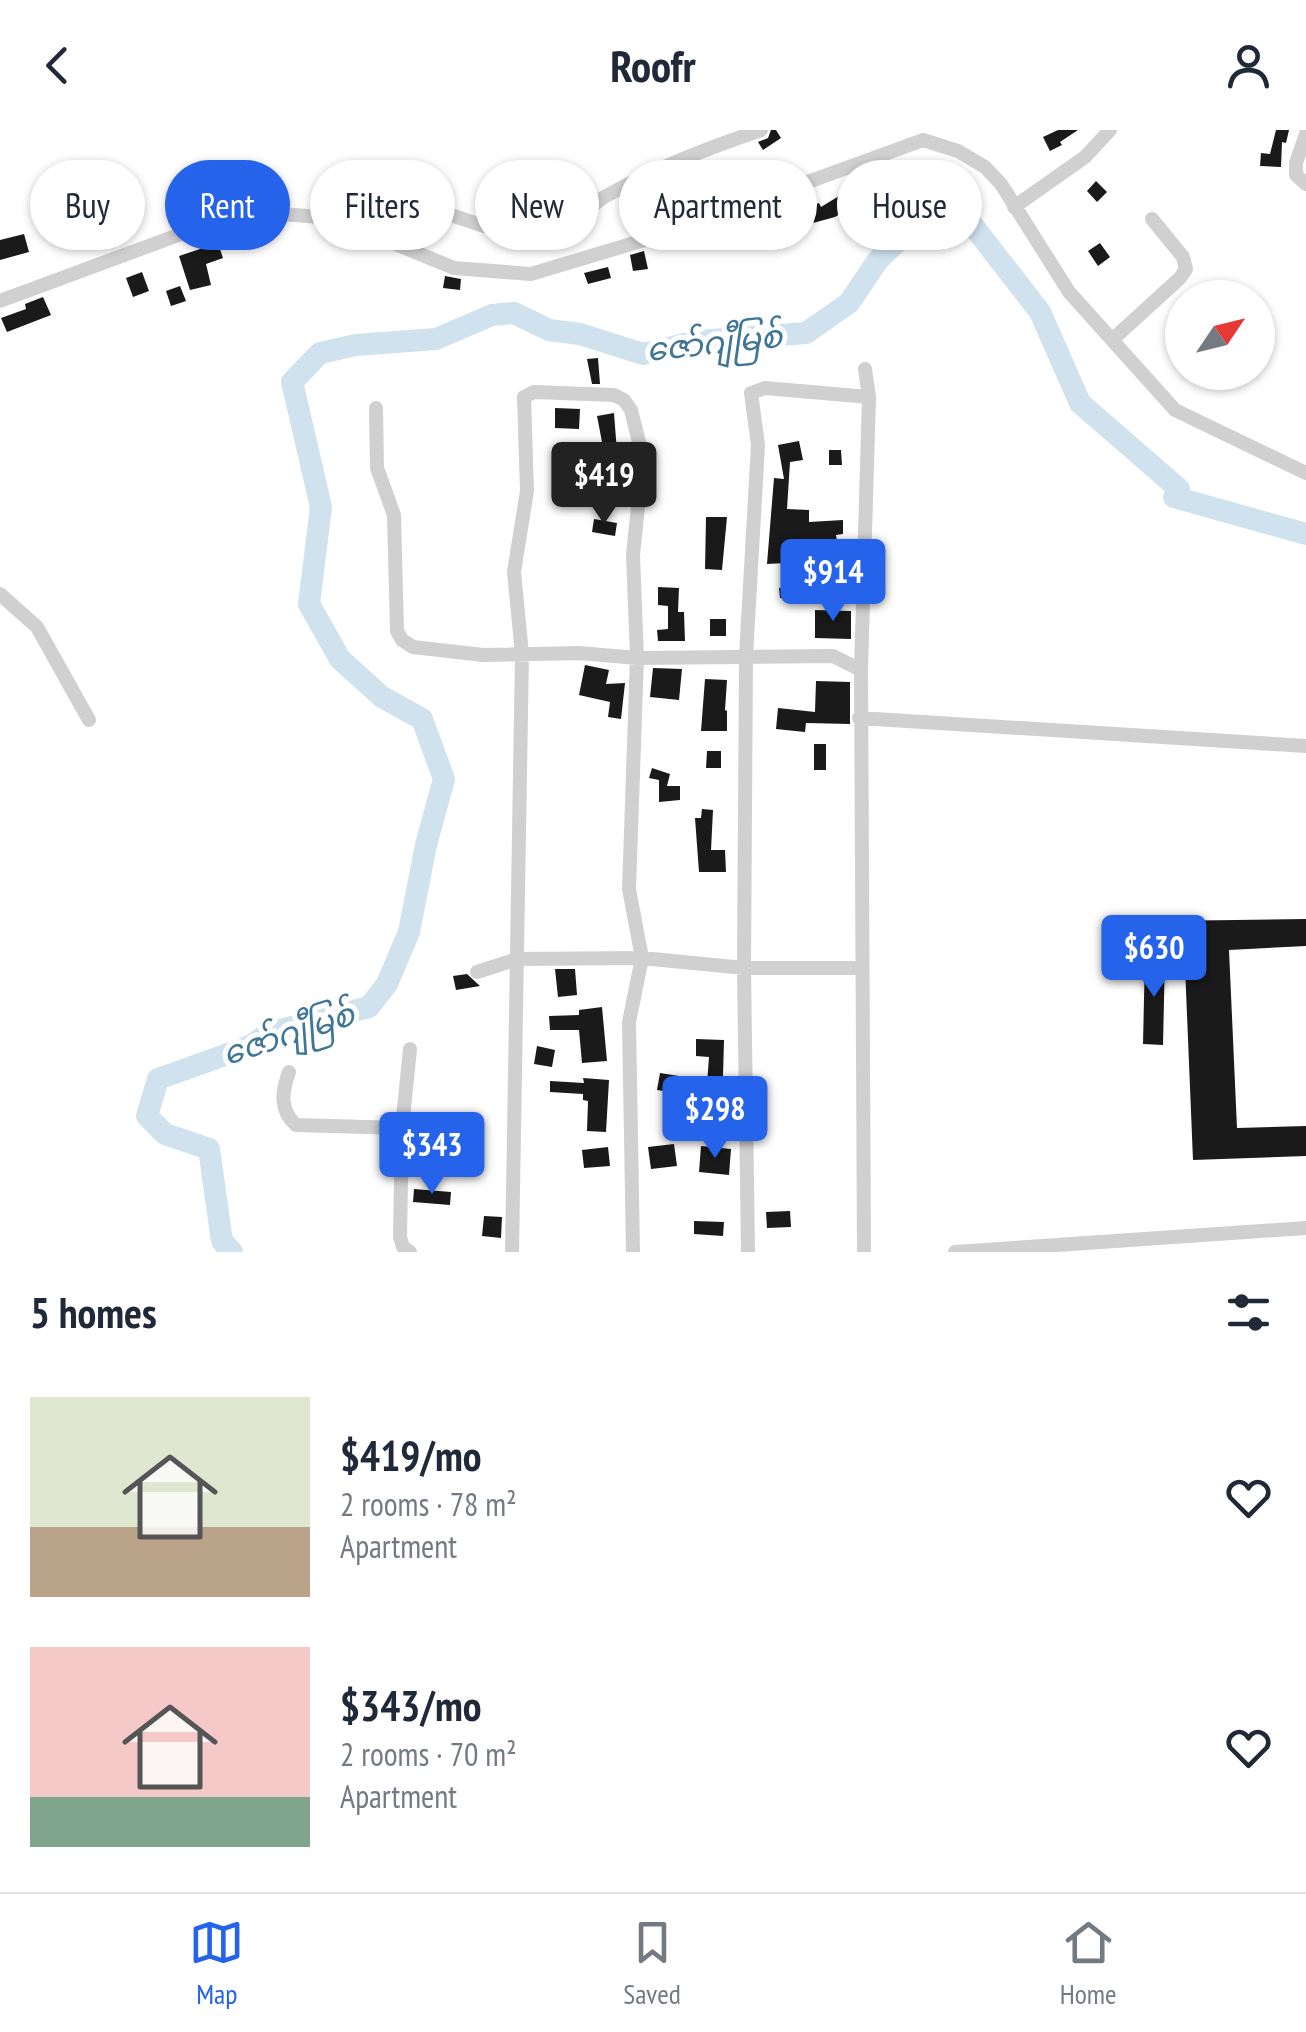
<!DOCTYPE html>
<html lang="en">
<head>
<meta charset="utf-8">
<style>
	:root { --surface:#fff; --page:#f2f2f3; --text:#1f2937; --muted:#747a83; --line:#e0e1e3; --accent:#2563eb }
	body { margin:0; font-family:"PT Sans Narrow","Noto Sans Myanmar",sans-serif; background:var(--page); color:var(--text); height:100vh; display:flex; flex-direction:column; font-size:38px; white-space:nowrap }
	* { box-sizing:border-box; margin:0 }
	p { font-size:32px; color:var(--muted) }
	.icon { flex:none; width:55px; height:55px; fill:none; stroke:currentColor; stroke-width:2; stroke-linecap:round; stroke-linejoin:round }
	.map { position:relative; height:1122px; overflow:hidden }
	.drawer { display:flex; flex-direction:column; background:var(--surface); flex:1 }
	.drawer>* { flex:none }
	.guide { position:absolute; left:30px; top:30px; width:1248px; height:90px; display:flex; gap:20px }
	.needle { width:65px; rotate:55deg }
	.buttons { position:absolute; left:1165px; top:150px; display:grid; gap:20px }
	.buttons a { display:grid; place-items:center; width:110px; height:110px; border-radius:50%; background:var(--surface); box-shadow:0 2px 8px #0004; font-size:50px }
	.price { position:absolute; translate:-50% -85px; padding:0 22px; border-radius:10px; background:var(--accent); color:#fff; font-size:32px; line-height:65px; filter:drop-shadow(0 2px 5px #0008) }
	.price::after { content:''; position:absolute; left:50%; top:60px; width:30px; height:22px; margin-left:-15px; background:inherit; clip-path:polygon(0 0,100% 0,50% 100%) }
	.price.active { background:#222; color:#fff }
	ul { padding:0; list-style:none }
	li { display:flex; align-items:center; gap:30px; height:250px; padding:0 30px }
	li span { display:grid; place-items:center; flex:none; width:280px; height:200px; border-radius:0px; color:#555 }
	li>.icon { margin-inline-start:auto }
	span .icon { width:120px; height:120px; fill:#fffc; stroke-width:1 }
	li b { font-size:42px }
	h2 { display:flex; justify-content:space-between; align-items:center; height:120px; padding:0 30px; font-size:42px }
	.tag { padding:0 35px; border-radius:45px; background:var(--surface); box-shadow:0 2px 8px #0004; font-size:35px; line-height:90px }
	.tag.active { background:var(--accent); color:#fff }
	header { display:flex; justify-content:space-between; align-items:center; height:130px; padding:0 30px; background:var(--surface); font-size:45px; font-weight:700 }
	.tabs { display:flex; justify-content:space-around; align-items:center; height:140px; border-top:2px solid var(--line); background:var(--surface); font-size:28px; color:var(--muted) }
	.tabs a { display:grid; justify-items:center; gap:5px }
	.tabs .active { color:var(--accent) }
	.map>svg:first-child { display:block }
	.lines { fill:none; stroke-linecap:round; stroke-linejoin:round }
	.river { stroke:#cfe2ee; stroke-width:22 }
	.building { fill:#1a1a1a }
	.minor { stroke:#d0d0d0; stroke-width:14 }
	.labels { text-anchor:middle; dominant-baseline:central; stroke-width:10; stroke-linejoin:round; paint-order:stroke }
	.water-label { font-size:32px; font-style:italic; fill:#3f7597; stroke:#fff }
</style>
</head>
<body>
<header><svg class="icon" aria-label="back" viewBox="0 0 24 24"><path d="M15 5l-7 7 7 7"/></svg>Roofr<svg class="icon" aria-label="person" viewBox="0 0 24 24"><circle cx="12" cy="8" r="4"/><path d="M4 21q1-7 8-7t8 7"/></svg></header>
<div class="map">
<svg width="1306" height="1122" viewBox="0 0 1306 1122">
	<rect width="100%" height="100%" fill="#fff"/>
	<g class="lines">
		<path class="river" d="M232,1122L222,1111L209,1019L165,1004L147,986L158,949L250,916L269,903L369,877L387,854L409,802L426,715L444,649L422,589L382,567L340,529L309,474L321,377L292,252L320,223L356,215L436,209L492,185L514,183L549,200L580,204L643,224L698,211L806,203L849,173L878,130L921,89L957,75L1040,182L1080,273L1179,359L1174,367L1306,404"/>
	</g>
	<path class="building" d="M771,0H776L781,8L763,20L758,12L768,8Z
		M1058,0H1078L1060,12L1062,15L1050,21L1043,7Z
		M1276,0H1289L1286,13L1282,12L1281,37L1260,36L1261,23L1270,24Z
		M1096,51L1107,62L1097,72L1087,61Z
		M671,54L675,66L658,71L654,59Z
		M839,66L848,79L835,87L813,93L811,89L784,97L779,82L795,77L796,82L819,73L821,77Z
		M72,70L79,87L62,95L65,101L53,107L40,84Z
		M104,83L107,93L87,99L84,88Z
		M24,104L29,122L0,130V110Z
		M218,113L223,128L206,134L211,155L190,160L179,126Z
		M1100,113L1110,127L1098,136L1088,121Z
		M644,121L648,139L633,141L630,125Z
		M608,137L611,148L588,154L584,143Z
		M142,142L149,161L133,167L126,148Z
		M445,146L461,149L460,160L443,158Z
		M180,156L186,171L171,176L166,161Z
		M43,167L51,185L7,202L1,188L26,179L25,174Z
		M598,228L600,254H592L587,229Z
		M555,278L580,279L579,299L555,298Z
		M614,283L617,322L593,325L592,313L602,312L597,286Z
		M799,311L803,330L790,332L787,379L809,380V392L843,390V404L836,405L845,461L823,463L819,431L767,434L774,348L784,349L778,315Z
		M829,320H841L842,335H829Z
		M609,345L612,369L598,371L595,347Z
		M706,387H727L722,440L705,439Z
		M594,389L617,393L615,406L592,402Z
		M799,455L801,465L780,468L779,458Z
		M658,457L679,458L678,482H684L685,511H658L657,500L668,499V476L658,475Z
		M815,480L851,481V509L815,508Z
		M710,489H726V506H710Z
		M585,535L609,540L606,554L625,553L621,589L608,587L610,572L579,565Z
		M653,538L682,539L679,570L650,567Z
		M705,549L727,550L725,580L727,581V601H701Z
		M816,551L850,552V594L806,593L805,602L776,599L778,578L815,582Z
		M814,614H826V640H814Z
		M707,621H721V638H706Z
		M652,638L670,644L667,656H680V670L659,672V650L649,648Z
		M702,679L713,680L711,720H725L726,742H699L695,688H701Z
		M1306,789V816L1229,820L1237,998L1306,996V1026L1193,1030L1184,812H1161V791Z
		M1145,824L1165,825L1163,915L1143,914Z
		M555,839H575L577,865L558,867Z
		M467,844L480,856L456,860L453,846Z
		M602,877L607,931L582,933L579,900H550L549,886L579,885V880Z
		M696,909L724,910L723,946H726L724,969H720L719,999L689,997L690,980L705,981L709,927L696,926Z
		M537,916L555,920L552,937L534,934Z
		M660,943L679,946L676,963L657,960Z
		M583,948L609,950L606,1002L587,1001L588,971L583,970V964L550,962V951L584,953Z
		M674,1014L677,1036L651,1039L648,1017Z
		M460,1015L461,1035L437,1036L435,1017Z
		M701,1016L731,1019L729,1045L699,1042Z
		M608,1017L610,1036L584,1038L582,1020Z
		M414,1059L451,1062L450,1075L413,1072Z
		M790,1081L791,1097L767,1098L766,1082Z
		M484,1086L502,1087L501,1108L482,1106Z
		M694,1091L724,1092L723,1106L694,1104Z"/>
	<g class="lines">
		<path class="minor" d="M1306,4L1296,33V45L1306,54
			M1014,77L1085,27L1110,0
			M333,88C366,81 397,75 431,80C465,86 517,114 550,105C571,100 588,76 606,66C659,37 705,19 761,0
			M0,171L243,81L332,88L454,138L531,144L671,102L923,10L958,21L985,37L1001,54L1069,162L1175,280L1306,343
			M1112,210L1180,148L1186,139L1183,127L1152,89
			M376,278L377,338L394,385L397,501L402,510L413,517L483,525L579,523L637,528L833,526L861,540L864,1122
			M0,464L37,497L89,590
			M861,540L869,267L865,239
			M859,588L1306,616
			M477,842L517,829L642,828L744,838H861
			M289,942C282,961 279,980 296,995L402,998
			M410,1122L403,1117L400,1107L402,998L410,919
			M512,1122L522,524L514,442L527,361L524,267L534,262L614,265L624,270L631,280L643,328L633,425L637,528L629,759L642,828L629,892L633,1122
			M748,1122L744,838L746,526L758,315L751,263L765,258L869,267
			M955,1122L1306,1098"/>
	</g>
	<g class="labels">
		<g class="water-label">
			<text transform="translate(714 212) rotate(-6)">ဇော်ဂျီမြစ်</text>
			<text transform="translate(288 903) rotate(-18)">ဇော်ဂျီမြစ်</text>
		</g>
	</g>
</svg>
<div class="buttons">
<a><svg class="needle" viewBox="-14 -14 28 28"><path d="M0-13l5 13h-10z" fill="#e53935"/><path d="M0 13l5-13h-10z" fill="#747a83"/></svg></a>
</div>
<b class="price active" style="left:604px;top:397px">$419</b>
<b class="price" style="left:833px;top:494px">$914</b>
<b class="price" style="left:1154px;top:870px">$630</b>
<b class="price" style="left:715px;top:1031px">$298</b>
<b class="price" style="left:432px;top:1067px">$343</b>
<div class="guide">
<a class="tag">Buy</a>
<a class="tag active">Rent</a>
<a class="tag">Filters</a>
<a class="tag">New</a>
<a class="tag">Apartment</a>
<a class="tag">House</a>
</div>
</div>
<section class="drawer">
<h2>5 homes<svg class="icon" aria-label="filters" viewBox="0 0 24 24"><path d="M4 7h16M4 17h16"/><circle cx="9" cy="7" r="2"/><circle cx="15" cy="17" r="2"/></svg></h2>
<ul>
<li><span style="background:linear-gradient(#dfe7d0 65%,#b9a48a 0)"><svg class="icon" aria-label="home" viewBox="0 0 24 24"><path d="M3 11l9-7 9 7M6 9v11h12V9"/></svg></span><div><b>$419/mo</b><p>2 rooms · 78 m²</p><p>Apartment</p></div><svg class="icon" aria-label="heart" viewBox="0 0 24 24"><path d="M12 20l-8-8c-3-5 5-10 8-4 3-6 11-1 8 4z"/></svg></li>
<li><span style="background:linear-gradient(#f6c9c9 75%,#7fa58c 0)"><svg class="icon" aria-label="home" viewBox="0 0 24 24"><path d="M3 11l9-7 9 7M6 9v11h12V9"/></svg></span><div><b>$343/mo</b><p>2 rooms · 70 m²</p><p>Apartment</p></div><svg class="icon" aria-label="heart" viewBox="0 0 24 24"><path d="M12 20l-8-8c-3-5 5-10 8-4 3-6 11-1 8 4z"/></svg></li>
</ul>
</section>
<nav class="tabs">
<a class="active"><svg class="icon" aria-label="map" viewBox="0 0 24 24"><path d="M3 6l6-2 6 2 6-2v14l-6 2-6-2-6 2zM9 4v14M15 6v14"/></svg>Map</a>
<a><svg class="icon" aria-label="saved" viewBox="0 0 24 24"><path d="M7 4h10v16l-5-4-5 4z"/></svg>Saved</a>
<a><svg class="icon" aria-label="home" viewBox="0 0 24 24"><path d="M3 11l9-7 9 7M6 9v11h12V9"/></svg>Home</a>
</nav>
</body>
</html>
